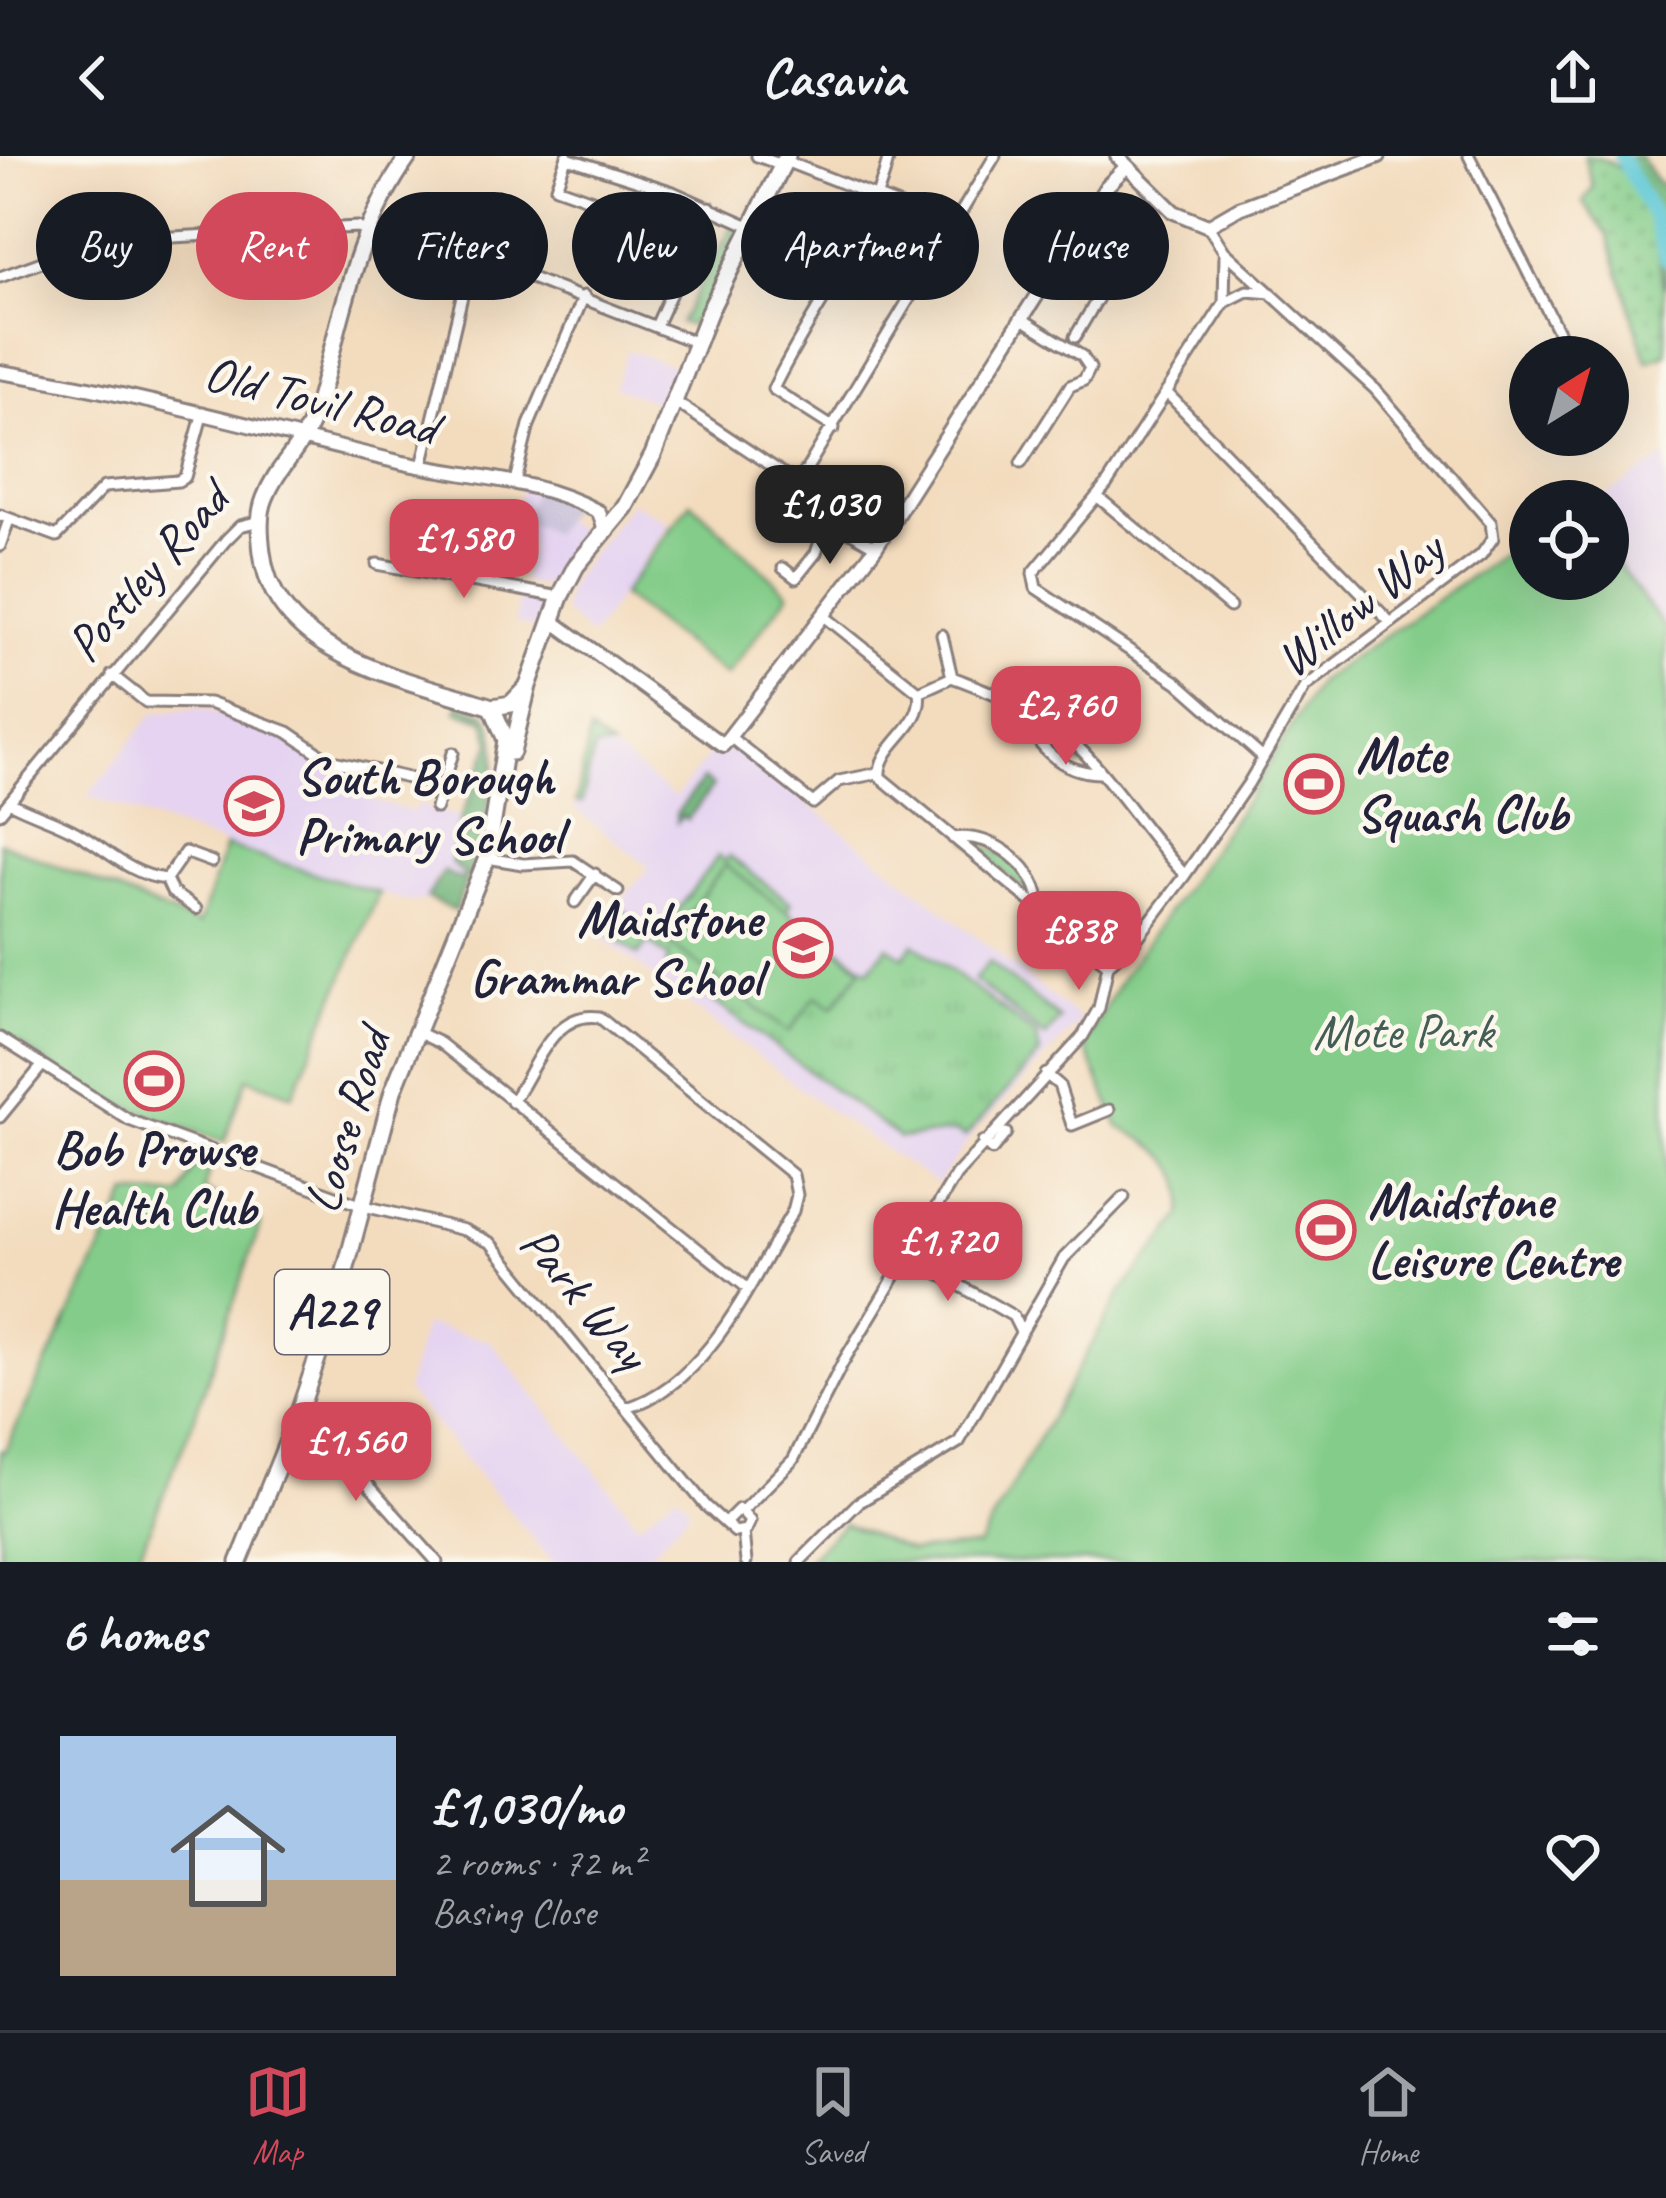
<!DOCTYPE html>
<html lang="en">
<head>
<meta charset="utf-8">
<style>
	:root { --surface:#171b24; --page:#242831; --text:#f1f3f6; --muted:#9ea1a6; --line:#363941; --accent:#d1495b }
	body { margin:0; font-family:Caveat,sans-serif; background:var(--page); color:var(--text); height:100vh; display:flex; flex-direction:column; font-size:45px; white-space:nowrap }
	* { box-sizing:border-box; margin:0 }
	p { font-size:39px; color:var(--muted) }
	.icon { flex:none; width:66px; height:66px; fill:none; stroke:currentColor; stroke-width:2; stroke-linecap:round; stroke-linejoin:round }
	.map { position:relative; height:1406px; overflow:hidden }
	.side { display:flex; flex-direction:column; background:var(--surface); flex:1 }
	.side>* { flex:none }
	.hud { position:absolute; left:36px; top:36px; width:1596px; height:108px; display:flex; gap:24px }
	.needle { width:78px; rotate:37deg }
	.tools { position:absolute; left:1509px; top:180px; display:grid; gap:24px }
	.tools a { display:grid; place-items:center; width:120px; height:120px; border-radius:50%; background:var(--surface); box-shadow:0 12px 48px #0002; font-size:60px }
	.price { position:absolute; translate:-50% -102px; padding:0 27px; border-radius:24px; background:var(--accent); color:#fff; font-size:39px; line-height:78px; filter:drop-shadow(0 3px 6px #0008) }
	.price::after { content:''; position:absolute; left:50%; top:72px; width:36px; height:27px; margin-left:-18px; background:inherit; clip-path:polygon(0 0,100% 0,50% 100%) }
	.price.selected { background:#222; color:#fff }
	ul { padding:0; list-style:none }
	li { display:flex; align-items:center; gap:36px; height:300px; padding:0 60px }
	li+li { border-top:3px solid var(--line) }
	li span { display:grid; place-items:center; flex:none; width:336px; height:240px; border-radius:0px; color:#555 }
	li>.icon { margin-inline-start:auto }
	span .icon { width:144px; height:144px; fill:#fffc; stroke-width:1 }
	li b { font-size:51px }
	h2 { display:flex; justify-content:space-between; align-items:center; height:144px; padding:0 60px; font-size:51px }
	.tag { padding:0 42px; border-radius:54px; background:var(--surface); box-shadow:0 12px 48px #0002; font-size:42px; line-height:108px }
	.tag.selected { background:var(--accent); color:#fff }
	header { display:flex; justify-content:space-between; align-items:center; height:156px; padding:0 60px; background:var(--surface); font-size:54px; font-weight:700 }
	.dock { display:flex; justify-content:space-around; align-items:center; height:168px; border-top:3px solid var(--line); background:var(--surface); font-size:33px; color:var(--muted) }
	.dock a { display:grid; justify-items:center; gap:6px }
	.dock .selected { color:var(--accent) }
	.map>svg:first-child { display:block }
	.built { fill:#e5d3f1 }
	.industrial { fill:#c7c0d9 }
	.grass { fill:url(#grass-tufts); stroke:#527762; stroke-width:3 }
	.forest { fill:url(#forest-firs); stroke:#466958; stroke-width:3 }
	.park { fill:#83cc89; stroke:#527762; stroke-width:3 }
	.garden { fill:url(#garden-dots); stroke:#527762; stroke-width:3 }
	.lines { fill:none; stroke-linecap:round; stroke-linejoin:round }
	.river { stroke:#5bc7d5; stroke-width:15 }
	.minor-casing { stroke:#8a7f7c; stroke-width:15 }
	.tertiary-casing { stroke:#8a7f7c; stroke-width:18 }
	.trunk-casing { stroke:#8a7f7c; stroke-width:21 }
	.minor { stroke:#fff; stroke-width:9 }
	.tertiary { stroke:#fff; stroke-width:12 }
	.trunk { stroke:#fff; stroke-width:15 }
	.labels { text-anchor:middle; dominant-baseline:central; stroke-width:9; stroke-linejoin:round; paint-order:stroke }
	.shield { fill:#fbf7ec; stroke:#636270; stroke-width:3 }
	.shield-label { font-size:48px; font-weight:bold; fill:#22223b }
	.street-label { font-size:51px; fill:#22223b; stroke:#fbf7ec }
	.poi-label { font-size:51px; font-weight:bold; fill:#22223b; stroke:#fbf7ec; text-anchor:start }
	.park-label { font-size:51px; fill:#445e56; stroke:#fbf7ec }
</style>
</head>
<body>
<header><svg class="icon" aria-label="back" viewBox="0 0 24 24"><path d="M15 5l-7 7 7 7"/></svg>Casavia<svg class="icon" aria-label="share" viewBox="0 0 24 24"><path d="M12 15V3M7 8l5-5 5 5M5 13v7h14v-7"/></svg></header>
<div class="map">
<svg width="1666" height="1406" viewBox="0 0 1666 1406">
	<defs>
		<pattern id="grass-tufts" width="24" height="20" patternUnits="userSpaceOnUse" patternTransform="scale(3)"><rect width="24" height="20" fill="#83cc89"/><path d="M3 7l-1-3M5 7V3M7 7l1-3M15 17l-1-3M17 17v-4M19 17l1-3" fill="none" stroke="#71af77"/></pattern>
		<pattern id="forest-firs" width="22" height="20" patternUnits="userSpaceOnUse" patternTransform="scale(3)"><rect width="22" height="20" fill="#6ab075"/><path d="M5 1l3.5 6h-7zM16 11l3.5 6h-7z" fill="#578f61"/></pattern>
		<pattern id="garden-dots" width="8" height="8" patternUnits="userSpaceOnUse" patternTransform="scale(3)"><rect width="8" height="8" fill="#83cc89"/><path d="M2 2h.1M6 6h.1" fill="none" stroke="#71af77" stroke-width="1.8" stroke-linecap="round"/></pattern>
	</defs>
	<rect width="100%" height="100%" fill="#fbf7ec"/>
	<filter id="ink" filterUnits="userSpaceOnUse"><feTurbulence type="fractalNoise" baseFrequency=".00833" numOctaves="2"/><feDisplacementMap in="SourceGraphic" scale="24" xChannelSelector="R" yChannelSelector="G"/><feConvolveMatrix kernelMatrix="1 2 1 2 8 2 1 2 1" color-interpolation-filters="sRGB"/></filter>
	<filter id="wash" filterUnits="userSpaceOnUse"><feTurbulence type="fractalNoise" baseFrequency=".004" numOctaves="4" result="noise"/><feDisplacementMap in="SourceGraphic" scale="48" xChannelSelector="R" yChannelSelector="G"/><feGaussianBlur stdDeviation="2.7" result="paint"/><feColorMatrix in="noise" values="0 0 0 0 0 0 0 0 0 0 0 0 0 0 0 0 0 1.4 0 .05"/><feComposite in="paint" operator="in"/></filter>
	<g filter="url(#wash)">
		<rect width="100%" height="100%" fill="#f3dcbe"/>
		<path class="built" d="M628,194L680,213L666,250L614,231Z
			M1666,301V474L1608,395V345H1597Z
			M521,331L574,346L562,363L583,378L555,422L543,430L521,426L530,388L510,377Z
			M631,346L670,367L591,481L563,455L569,428Z
			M519,439L544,447L540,475L515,467Z
			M200,551L290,583L323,606L354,616L371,627L368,643L414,656L417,648L461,662L451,707L464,718L461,724L437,719L425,745H408L314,720L88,640L154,557Z
			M590,576L675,642L713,594L724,598L733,588L1081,864L976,974L937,1028L829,954L596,777L649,711L574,652Z
			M424,1169L490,1185L638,1368L677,1337L690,1353L643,1406H553L406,1234Z"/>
		<path class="industrial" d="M536,331L574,346L552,378L522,363Z"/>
		<path class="grass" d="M735,66L743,70L741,79L695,171L680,167Z
			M1036,565L1066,585L1086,611L1051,592L1031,566Z
			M590,576L611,592H594L582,647L576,646Z
			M967,684C997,692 1027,709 1033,741Z
			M718,700L725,705L729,700L791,747L787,755L869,814L888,790L903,801L914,787L1036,879L1040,898L965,981L955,976L899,982L666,810L669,802L652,789Z"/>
		<path class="forest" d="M1623,0H1640L1660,29L1666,26V132Z
			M460,548L485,557C516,591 471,715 455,755L427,742L443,715L461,724L464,718L451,707L461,662L491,587L485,565L457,555Z
			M703,623L713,630L687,664L682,660L677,666L676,658Z"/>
		<path class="park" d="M691,346L789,438L726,520L621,439Z
			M1608,395L1666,474V1406H805L844,1367L911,1395L978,1390L1122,1135L1182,1060C1192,1011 1158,989 1119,971L1084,889L1122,821L1251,637L1318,526L1503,398L1530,403V423H1608Z
			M0,686L199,769L225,690L379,737L293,939L248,922L224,986L95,939L0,875Z
			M725,709L862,812L833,851L816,840L789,876L668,786Z
			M619,751L654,778L638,799L603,772Z
			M989,806L1060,863L1045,881L974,824Z
			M199,1001L211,1005L204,1034L215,1039L213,1047L261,1067L194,1263L136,1406H0V1294L4,1296L128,1038L181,1039Z"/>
		<path class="garden" d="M1584,0C1661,0 1666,145 1666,198L1647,205L1607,78L1583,46L1593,30Z"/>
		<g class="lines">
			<path class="river" d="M1620,0L1653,58L1666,102"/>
		</g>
	</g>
	<g filter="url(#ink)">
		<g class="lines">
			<defs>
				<path id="minor" d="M567,0L556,31L609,50
					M757,0L782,9
					M1469,0L1571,201
					M567,2L673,36L752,71
					M785,5L952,70
					M636,80L673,36
					M1067,96L1110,121
					M1225,98L1224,147L1107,328L1033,417L1036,432L1177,526L1262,601
					M0,121L100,85L358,71L374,83L485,104L697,187
					M1225,146L1247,135L1271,137
					M656,170L710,51
					M1075,181L1121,103
					M1166,236L1388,464
					M677,247L790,322L828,363L876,391
					M834,272L773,233C811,153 868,89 889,0
					M1581,292L1589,279
					M1021,307L1070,230L1084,224L1090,212L1082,200L1024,164
					M422,310L471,102
					M515,325L529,269L584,140
					M797,329L995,0
					M1098,341L1230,451
					M0,359L57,380L104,331L178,325L185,321L203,256
					M0,390L9,364
					M377,408L560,441
					M783,412L796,422L816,397L828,363
					M823,459L919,536
					M942,479L952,521
					M112,519L146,546L209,547L288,576L329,604L443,630
					M919,536C925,572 877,588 880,621L1108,809
					M919,536L952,521C985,534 1025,548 1054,570C1103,606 1141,673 1185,719
					M1024,553C1032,589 1061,616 1099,617
					M1051,567L1079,560L1099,539
					M730,581L813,647L839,625L879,617
					M9,646C29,657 51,663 72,674C104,690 128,719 166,723L185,696L212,706
					M436,652L453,597
					M0,657L226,384L240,370L260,365
					M953,682C993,675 1041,713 1040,754
					M487,702L523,708L573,705L618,735
					M166,723L172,736L196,753
					M575,746L595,718
					M1108,809L1135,785L1185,719L1248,628L1305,531L1481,399L1493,382L1491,367L1375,233L1224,95L1208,70
					M417,876L440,887L746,1131
					M0,882L129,964L360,1049L464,1074L491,1087L706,1350L735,1376L746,1374L750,1365L739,1353L727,1365
					M1046,918L1059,929L1072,969L1109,954
					M512,946C535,914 552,854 599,861L793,1019L797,1039L793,1055C751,1124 710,1226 627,1252
					M0,961L41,911
					M983,986L992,994L1006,977
					M905,1098L1013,1160L1021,1176
					M297,1262L325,1280L437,1406
					M743,1354L793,1304L843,1206L956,1019L1083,880L1099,852L1108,809
					M743,1375L746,1406
					M799,1406L858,1347L959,1286L1064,1102L1124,1041"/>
				<path id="tertiary" d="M1117,0L1174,56L1208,70L1239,52L1379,0
					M0,216C134,237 263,274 395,305C466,322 535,321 599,356L605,375
					M551,464L723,589L876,391L1106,31L1124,13"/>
				<path id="trunk" d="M409,0C354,77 343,159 318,247C305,293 278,307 265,342C258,359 260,379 262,396C274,502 411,524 492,551L511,548L528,530
					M512,596L528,530L560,441L576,410L625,351L653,299L709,156L787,0
					M239,1406L297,1262L340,1134L393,935L487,702L506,584L492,551"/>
			</defs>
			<use href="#minor" class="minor-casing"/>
			<use href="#tertiary" class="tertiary-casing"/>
			<use href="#trunk" class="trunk-casing"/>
			<use href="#minor" class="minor"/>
			<use href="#tertiary" class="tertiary"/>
			<use href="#trunk" class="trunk"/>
		</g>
	</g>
	<defs>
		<symbol id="stadium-ring" viewBox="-11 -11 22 22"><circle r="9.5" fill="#fbf7ec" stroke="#d1495b" stroke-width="1.5"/><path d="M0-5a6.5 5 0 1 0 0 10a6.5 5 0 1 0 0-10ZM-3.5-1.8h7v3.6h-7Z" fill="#d1495b"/></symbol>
		<symbol id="school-ring" viewBox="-11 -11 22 22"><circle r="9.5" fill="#fbf7ec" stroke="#d1495b" stroke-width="1.5"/><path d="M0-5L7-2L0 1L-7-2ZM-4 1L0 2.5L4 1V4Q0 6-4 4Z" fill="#d1495b"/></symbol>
	</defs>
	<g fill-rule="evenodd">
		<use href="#stadium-ring" x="1281" y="595" width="66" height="66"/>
		<use href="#school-ring" x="221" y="617" width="66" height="66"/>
		<use href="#school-ring" x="770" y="759" width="66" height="66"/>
		<use href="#stadium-ring" x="121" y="892" width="66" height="66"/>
		<use href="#stadium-ring" x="1293" y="1041" width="66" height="66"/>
	</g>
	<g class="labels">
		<rect class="shield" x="275" y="1114" width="114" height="84" rx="9"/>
		<g class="shield-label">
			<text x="332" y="1156">A229</text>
		</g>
		<g class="street-label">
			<text transform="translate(321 244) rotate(14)">Old Tovil Road</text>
			<text transform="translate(147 416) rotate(-49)">Postley Road</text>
			<text transform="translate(1359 448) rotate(-39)">Willow Way</text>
			<text transform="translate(347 965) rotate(-73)">Loose Road</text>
			<text transform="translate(585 1141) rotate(50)">Park Way</text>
		</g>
		<g class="poi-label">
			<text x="1356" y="599">Mote<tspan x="1356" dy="59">Squash Club</tspan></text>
			<text x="296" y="621">South Borough<tspan x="296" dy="59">Primary School</tspan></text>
			<text x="761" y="763" text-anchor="end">Maidstone<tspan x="761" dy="59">Grammar School</tspan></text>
			<text x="154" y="993" text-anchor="middle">Bob Prowse<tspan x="154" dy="59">Health Club</tspan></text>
			<text x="1368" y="1045">Maidstone<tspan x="1368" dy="59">Leisure Centre</tspan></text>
		</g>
		<g class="park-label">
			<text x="1403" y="875">Mote Park</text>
		</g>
	</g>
</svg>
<div class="tools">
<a><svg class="needle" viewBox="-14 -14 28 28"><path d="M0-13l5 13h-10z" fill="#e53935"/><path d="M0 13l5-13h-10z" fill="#9ea1a6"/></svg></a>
<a><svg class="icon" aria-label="locate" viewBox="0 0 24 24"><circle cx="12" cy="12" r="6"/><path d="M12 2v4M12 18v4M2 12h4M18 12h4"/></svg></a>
</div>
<b class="price selected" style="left:830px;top:411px">£1,030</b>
<b class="price" style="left:464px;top:445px">£1,580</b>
<b class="price" style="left:1066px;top:612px">£2,760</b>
<b class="price" style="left:1079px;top:837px">£838</b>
<b class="price" style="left:948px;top:1148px">£1,720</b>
<b class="price" style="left:356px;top:1348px">£1,560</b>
<div class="hud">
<a class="tag">Buy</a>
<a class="tag selected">Rent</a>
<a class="tag">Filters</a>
<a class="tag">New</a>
<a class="tag">Apartment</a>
<a class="tag">House</a>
</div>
</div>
<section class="side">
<h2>6 homes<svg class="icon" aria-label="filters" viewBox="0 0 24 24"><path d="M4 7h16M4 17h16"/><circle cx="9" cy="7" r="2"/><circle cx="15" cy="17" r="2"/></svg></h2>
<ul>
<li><span style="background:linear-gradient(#a9c7e8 60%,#b9a48a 0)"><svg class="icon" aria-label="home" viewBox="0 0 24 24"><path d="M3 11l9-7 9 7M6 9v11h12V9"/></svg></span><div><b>£1,030/mo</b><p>2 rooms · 72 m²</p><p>Basing Close</p></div><svg class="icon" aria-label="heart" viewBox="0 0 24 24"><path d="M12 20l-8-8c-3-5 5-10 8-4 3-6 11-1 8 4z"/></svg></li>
</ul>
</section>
<nav class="dock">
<a class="selected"><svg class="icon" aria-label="map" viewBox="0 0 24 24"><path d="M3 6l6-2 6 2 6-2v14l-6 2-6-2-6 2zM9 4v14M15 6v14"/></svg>Map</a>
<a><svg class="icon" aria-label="saved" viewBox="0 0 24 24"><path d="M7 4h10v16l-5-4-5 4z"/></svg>Saved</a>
<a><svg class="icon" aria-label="home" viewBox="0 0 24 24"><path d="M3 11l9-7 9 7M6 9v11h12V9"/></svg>Home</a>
</nav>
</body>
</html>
